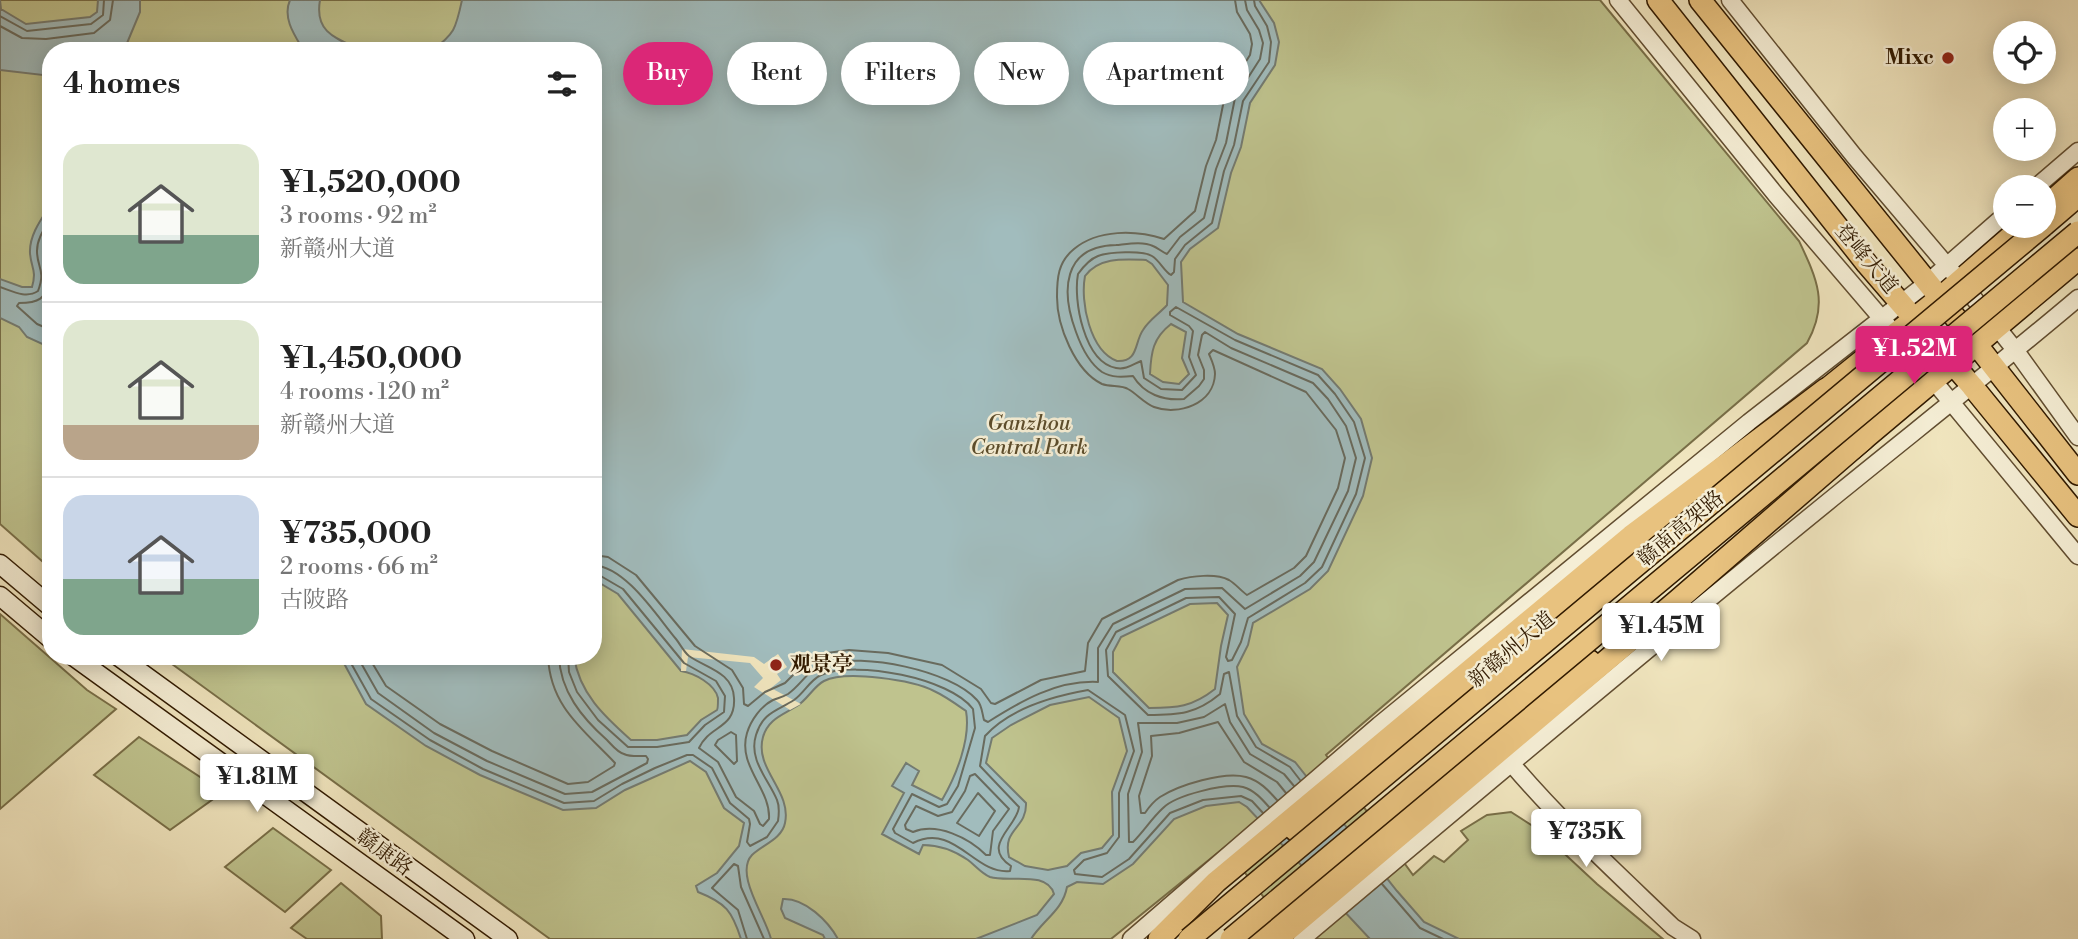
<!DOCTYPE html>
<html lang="en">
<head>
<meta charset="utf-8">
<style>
	:root { --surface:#fff; --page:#f2f2f2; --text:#222; --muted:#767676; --line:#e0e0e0; --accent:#db2777 }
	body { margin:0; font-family:"Libre Bodoni","Noto Serif SC",serif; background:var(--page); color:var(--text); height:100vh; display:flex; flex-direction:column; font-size:26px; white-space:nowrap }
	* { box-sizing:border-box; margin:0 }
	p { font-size:23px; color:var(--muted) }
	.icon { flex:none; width:38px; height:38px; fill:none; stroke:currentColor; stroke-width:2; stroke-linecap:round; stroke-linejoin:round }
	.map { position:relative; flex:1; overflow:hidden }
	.details { position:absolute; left:42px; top:42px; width:560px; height:623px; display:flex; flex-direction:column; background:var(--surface); border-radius:28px; box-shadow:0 4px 18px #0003 }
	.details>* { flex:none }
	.guide { position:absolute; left:623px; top:42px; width:665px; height:63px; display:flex; gap:14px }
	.controls { position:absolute; left:1993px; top:21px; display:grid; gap:14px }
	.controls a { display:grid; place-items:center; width:63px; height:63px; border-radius:50%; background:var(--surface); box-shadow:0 4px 18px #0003; font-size:35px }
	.price { position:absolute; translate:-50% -60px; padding:0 16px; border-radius:7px; background:#fff; color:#222; font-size:23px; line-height:46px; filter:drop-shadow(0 2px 4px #0008) }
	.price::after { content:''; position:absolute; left:50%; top:42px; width:21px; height:16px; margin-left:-10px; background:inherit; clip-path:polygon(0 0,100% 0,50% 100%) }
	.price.current { background:var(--accent); color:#fff }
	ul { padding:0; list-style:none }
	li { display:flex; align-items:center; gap:21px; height:175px; padding:0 21px }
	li+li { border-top:2px solid var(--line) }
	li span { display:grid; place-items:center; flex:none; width:196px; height:140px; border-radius:21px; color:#555 }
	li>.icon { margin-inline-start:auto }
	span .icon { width:84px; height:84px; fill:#fffc; stroke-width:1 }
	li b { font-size:30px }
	h2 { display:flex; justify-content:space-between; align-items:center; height:84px; padding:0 21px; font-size:30px }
	.pill { padding:0 24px; border-radius:32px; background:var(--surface); box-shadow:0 4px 18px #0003; font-size:24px; line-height:63px }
	.pill.current { background:var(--accent); color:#fff }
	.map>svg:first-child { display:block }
	.green { fill:#bfc38e; stroke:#786e47; stroke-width:2 }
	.water { fill:#a1bcbd; stroke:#747b71; stroke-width:2; fill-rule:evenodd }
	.pier { fill:#f0e5be }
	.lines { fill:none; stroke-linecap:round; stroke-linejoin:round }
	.shore { stroke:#696b5e; stroke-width:2 }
	.tertiary-casing { stroke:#614d30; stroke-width:19 }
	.secondary-casing { stroke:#311a00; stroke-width:21 }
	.primary-casing { stroke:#311a00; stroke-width:24 }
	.trunk-casing { stroke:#311a00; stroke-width:24 }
	.tertiary { stroke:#f5eed5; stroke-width:16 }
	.secondary { stroke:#f5eed5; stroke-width:18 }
	.primary { stroke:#e8c27f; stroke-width:21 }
	.trunk { stroke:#e8c27f; stroke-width:21 }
	.trunk-bridge-casing { stroke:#311a00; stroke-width:24; stroke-linecap:butt }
	.trunk-bridge { stroke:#e8c27f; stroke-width:21 }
	.poi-dot { fill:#8f2418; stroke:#f5eed5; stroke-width:2.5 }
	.labels { text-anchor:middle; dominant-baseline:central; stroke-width:5; stroke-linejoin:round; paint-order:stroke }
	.poi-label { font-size:21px; font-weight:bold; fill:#311a00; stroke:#f5eed5; text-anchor:end }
	.street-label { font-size:21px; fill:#311a00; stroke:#f5eed5 }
	.park-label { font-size:21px; font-style:italic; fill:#5c4d2b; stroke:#f5eed5 }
</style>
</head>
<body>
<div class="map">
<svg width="2078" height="939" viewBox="0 0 2078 939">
	<rect width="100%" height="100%" fill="#f0e5be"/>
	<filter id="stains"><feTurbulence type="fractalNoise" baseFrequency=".00286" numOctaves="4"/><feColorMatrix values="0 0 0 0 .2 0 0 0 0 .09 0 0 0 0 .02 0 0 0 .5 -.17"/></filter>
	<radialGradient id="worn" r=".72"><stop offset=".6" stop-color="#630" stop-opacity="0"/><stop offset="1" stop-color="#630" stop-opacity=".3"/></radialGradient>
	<path class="green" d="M0,0H1600L1799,241C1817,279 1829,304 1807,343L1326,755L1413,875L1434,856L1444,862L1468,840L1461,831L1487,815L1511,812L1539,830L1597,884L1663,939H1296L1225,847L1111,939H550L161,656H593V51H51V569L0,524Z
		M0,614L87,690L116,709L0,809Z
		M139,737L223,792L170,830L94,775Z
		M273,828L331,870L285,912L225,867Z
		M341,883L381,916L382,939H307L291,928Z"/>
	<path class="water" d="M0,0L1,9L26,24L90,17L97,12L98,0H140V12L125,48L121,51H51V76L0,70Z
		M290,0H320C314,34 338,39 364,51H304C295,36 282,18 290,0Z
		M462,0H1259L1274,23L1279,42L1275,65L1250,103L1241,147L1231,173L1218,228L1190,249L1181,262L1183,302L1238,334L1322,369L1340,389L1361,419L1372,458L1363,496L1328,571L1310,589L1253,623L1248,645L1237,667L1244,714L1262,744L1295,762L1397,891L1424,922L1459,939H1370L1247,807L1239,802L1206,806L1174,819L1133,864L1103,884L1077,882L1067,887C1063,910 1043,920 1031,939H976L1037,915L1054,894C1047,870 1009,883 990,877C981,873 976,866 968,860C955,851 939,845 923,845L919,854L882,834L904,793L892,786L906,763L919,771L912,785L942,800C956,776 971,739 966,711C956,704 945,696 934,691C913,680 846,670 824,681C814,686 807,700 797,706C783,715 768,719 763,737C754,769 792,791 785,823C782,839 762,845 752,855C734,874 766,917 771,939H741C732,911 726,903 698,892L696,886L717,873L739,846L744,823L724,808L706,772L690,761L625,790L596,808L563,810L480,775L426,746L366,704L340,656H574C579,693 604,716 631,740H657L687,735L701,720L717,710C718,709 718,698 718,698C715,684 694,673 681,671L618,594L593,579V51H431C455,34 456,28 462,0ZM1146,260L1152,264L1168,285L1167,305C1159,314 1149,320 1143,330C1134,343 1139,362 1117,361C1090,351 1080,302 1085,276C1099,257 1123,259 1146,260ZM1171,324L1186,332L1182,358L1189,374L1179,384L1163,382L1150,374C1151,352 1153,338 1171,324ZM1217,603L1228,615L1221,646L1215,689C1192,707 1177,708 1149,708L1113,672V652L1121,637L1190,604ZM1089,697L1119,718L1127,751L1112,792L1113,835L1102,848L1081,853L1067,866L1048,870L1025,866L1009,857C1002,828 1027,829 1026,803L986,763L992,738L1011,725L1050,705Z
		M51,204V348L27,337L19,327L0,318V279L22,287H32C37,270 31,268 30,253C29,235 42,218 51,204Z
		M783,899C805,898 828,921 838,939H825L823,935L785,918L781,909Z"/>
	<path class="pier" d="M682,649L754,657L764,664L778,654L787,667L777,674L781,680L771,688L801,704L790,710L754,687L763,678L750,663L688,657L686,671H681Z"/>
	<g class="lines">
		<path class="shore" d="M1254,0L1255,6L1267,26L1271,42L1269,62L1243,101L1234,145L1224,171L1212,223L1185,245L1175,259L1174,272L1171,275C1164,271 1160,261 1152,256C1143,250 1108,252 1098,256C1090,259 1083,267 1078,274C1073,300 1084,362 1116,368C1127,370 1133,364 1141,361L1144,378L1161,389L1182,390L1196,375L1189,357L1193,331L1189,326L1170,315V312L1176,307L1235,340L1318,375L1335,394L1354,422L1365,458L1356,494L1322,567L1305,583L1248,618L1241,642L1232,660L1228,661L1226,657L1235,614L1219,597L1186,598L1116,632L1106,650L1108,676L1148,715C1179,715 1196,714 1220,694L1224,674L1229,672L1237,716L1256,747L1290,767L1300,780
			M0,16L27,31L91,24L103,15L104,0
			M0,26L22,38L46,39L94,33L110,20L113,0
			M51,280C45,299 39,303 19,303L17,306L37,324L51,330
			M0,287C12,291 26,299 38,291C46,270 37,268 37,251C37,238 45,228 51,218
			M593,555L608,557L636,575L695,646L732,670L743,688L744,704L748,706L765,692L785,683L809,659L827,653L849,650L888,653L942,665L981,689L991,703L995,704L1041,680L1085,671L1088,643L1102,619L1178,580C1191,576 1216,573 1229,580C1236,584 1241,591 1247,595L1294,568L1306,556L1338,488L1345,458L1336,430L1306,392L1213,350L1209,354C1212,361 1215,367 1215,374C1214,404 1178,416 1154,407C1144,403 1137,394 1128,389C1122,385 1110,387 1102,384C1075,371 1057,326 1057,297C1057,278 1058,262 1074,249C1098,229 1136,230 1164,239L1195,211L1206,166L1216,140L1225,95L1250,55L1252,44L1250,34L1237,12L1235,0
			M593,565C626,567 656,615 676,639C680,644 684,652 689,656C706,668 733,672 734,698C736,729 709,725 699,748L718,762L736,797L754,811L760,824L763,826L769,819C771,789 737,766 747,733C751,720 761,706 773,700C778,698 783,697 788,694C802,684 808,669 825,664C863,653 950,670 977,700C982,705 982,713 984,720L988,722C1021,701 1057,680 1098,682V648L1113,624L1185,589L1222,588L1245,609L1300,576L1314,562L1348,491L1356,458L1346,426L1328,399L1313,383L1231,348L1205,332L1202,335L1198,355L1204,370V379L1199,386L1184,399C1163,401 1144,394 1133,376C1123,377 1112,378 1102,372C1089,363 1081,346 1076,332C1061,292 1062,246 1116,245C1127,244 1143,241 1153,246C1158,248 1162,252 1167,254L1180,237L1204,218L1216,169L1226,143L1235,98L1260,59L1263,43L1259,30L1247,10L1245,0
			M347,656L371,699L430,740L483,769L564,803L594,801L622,784L655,768L687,755H693L712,768L730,803L749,819L750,824L747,842L750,846L767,837L778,821C779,814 780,807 777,800C769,780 748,760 756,735C763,712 777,711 794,700C804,693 810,680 821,675C856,660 950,678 973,709L975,728L958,786L947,804L939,807L912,794L893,829L895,833L913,843C955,822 974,875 1010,871L1011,866C980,846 1017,827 1019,807L980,766L985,736C1009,709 1054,696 1088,690L1125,715L1134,751L1119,793V837L1107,853L1084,860L1074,870L1075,874L1102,877L1129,859L1170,813L1203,800L1241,796L1252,801L1263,813
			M357,656L378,693L434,733L487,761L565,794L592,792L647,763L648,759L646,756C639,756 630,757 624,754C617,752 612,745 607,740C582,718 560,691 559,656
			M368,656L386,686L440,724L492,751L568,784L588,782L614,766L615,763C584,730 550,707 548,656
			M568,656L569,672L577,692L598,720L628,747H657L689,742L705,725L724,712L725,696L716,681L684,663L623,589L599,575L593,574
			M731,732L736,735L737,761L734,764L715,745L718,740Z
			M975,774L1009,809L993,831L990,855H986C969,838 937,822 913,832L906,829L905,825L916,806L938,816L952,812L965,791L970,776Z
			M978,793L995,811L979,836L957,823Z
			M1277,800C1268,790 1260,781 1246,777C1224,771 1179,785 1160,797C1154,801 1149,807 1145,813H1141L1139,796L1152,756L1151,736L1179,733L1218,722L1244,762L1277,782L1286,793
			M1269,807C1262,799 1254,790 1243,787C1225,783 1176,795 1163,808C1152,818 1144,831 1133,842H1129L1128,794L1142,752L1138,723H1177L1204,717L1225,704L1230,722L1250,754L1284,774L1294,786
			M1382,884L1420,928L1443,939
			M747,939L738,910L712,888L734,864L738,866L741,887L764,939"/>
		<defs>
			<path id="tertiary" d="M1618,0L1776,195L1895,334L2078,556
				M1730,0L1854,156L1960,281L2016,351L2078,437
				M2036,187L2078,151
				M1511,763C1561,822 1618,874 1673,927L1692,939
				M1131,939L1379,725L1749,422L1927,283L2006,214
				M1302,939C1480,789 1659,639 1840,492C1920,427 2000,364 2078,298"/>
			<path id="secondary" d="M0,564L51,607
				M0,596L51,639
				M73,656L465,939
				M118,656L508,939"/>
			<path id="primary" d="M1658,0L1867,264L1972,386L2078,516
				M1700,0L1940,298L2078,474
				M2044,208L2078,178
				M1812,401L1940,298L2023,226
				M1852,449L2078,259
				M1295,830L1677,513
				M1255,939L1439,784L1590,661"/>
			<path id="trunk" d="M2044,225L2078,196
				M1159,939L1216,882L1631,536L1826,389
				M1277,939L1678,600L1864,439"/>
		</defs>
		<use href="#tertiary" class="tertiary-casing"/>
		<use href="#secondary" class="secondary-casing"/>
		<use href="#primary" class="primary-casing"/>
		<use href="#trunk" class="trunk-casing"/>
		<use href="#tertiary" class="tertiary"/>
		<use href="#secondary" class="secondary"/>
		<use href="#primary" class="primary"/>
		<use href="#trunk" class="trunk"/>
		<defs>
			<path id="trunk-bridge" d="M1189,939L2043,226
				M1231,939L2078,232"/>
		</defs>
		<use href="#trunk-bridge" class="trunk-bridge-casing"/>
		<use href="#trunk-bridge" class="trunk-bridge"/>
	</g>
	<g class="poi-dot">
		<circle cx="1948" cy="58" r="7"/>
		<circle cx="776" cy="665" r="7"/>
	</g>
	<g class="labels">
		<g class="poi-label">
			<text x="1934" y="58">Mixc</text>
			<text x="790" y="665" text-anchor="start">观景亭</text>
		</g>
		<g class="street-label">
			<text transform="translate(1866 259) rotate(50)">登峰大道</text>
			<text transform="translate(1681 529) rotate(-40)">赣南高架路</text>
			<text transform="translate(1512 650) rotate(-40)">新赣州大道</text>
			<text transform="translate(384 853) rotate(36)">赣康路</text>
		</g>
		<g class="park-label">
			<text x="1029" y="424">Ganzhou<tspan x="1029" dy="24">Central Park</tspan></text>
		</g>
	</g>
	<rect width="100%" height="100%" filter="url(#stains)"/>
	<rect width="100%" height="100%" fill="url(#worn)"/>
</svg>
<div class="controls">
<a><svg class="icon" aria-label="locate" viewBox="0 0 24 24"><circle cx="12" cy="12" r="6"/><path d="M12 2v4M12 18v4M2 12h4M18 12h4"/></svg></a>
<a>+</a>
<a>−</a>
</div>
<b class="price current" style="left:1914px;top:386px">¥1.52M</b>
<b class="price" style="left:1661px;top:663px">¥1.45M</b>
<b class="price" style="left:257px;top:814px">¥1.81M</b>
<b class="price" style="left:1586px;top:869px">¥735K</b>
<div class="guide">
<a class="pill current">Buy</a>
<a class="pill">Rent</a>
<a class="pill">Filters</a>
<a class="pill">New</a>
<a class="pill">Apartment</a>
</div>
<section class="details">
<h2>4 homes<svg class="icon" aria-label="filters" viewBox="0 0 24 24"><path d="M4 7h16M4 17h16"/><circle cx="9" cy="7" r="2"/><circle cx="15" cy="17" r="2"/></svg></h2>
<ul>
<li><span style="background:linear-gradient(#dfe7d0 65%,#7fa58c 0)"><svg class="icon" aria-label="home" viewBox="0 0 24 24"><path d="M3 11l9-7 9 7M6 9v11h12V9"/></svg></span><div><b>¥1,520,000</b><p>3 rooms · 92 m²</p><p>新赣州大道</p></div></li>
<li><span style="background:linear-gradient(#dfe7d0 75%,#b9a48a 0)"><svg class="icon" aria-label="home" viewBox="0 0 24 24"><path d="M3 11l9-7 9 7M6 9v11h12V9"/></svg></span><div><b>¥1,450,000</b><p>4 rooms · 120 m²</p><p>新赣州大道</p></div></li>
<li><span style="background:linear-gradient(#c9d6e8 60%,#7fa58c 0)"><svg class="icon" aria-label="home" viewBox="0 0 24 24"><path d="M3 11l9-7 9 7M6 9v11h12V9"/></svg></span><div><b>¥735,000</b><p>2 rooms · 66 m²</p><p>古陂路</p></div></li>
</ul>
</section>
</div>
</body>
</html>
